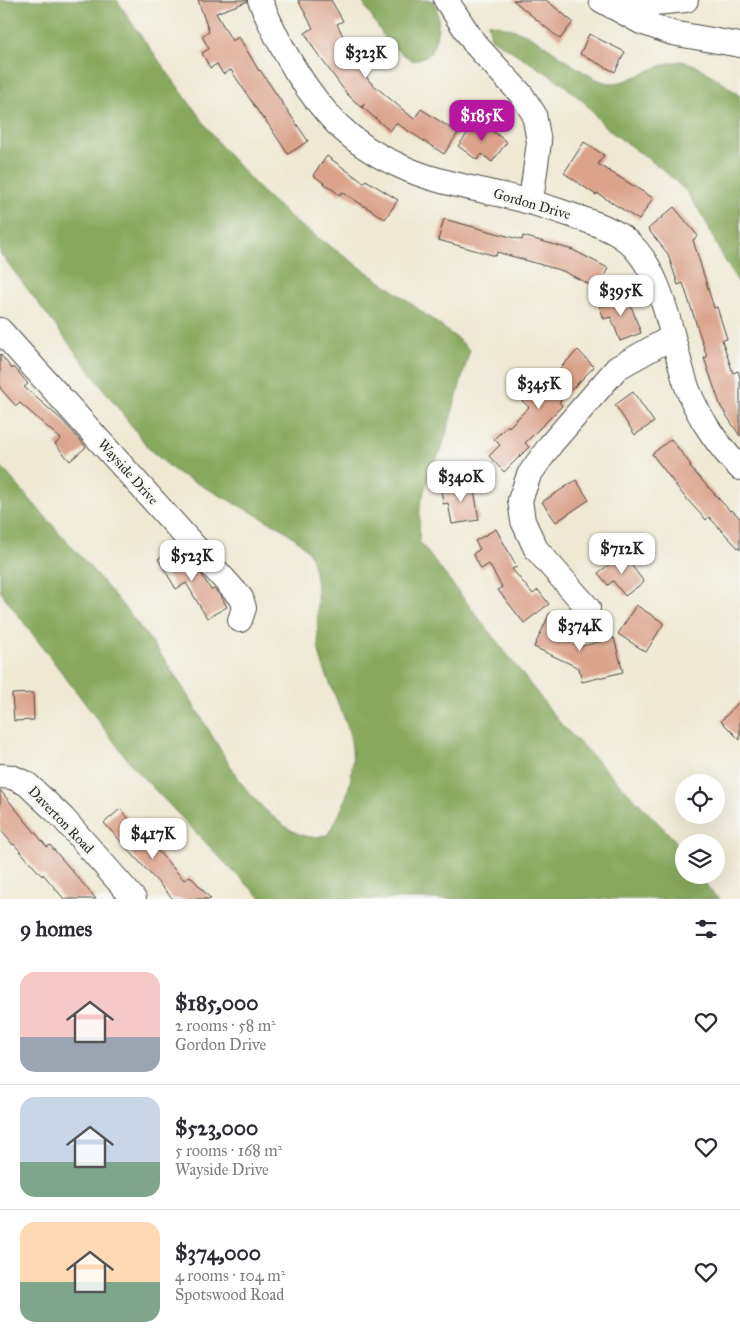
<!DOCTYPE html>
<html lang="en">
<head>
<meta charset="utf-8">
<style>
	:root { --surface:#fff; --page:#f2f2f3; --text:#2b2b33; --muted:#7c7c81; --line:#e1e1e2; --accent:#b5179e }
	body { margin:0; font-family:"IM FELL Great Primer",serif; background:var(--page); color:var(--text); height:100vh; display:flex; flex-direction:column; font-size:19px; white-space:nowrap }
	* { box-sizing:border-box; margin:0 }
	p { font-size:16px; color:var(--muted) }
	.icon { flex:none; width:28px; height:28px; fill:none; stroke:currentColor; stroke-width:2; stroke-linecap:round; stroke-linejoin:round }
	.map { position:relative; height:899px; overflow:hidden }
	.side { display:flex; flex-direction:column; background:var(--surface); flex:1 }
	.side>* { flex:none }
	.buttons { position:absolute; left:675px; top:774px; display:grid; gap:10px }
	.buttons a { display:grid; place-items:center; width:50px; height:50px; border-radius:50%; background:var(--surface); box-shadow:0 5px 20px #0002; font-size:25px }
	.price { position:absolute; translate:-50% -42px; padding:0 11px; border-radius:10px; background:#fff; color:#222; font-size:16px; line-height:32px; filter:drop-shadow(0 1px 2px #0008) }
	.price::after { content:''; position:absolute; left:50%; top:30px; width:15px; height:11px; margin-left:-8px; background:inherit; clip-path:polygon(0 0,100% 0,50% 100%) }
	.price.on { background:var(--accent); color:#fff }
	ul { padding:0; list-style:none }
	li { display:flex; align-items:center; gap:15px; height:125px; padding:0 20px }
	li+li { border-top:1px solid var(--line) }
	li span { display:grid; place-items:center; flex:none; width:140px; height:100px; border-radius:15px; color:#555 }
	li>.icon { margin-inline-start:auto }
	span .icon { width:60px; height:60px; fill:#fffc; stroke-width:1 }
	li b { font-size:21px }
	h2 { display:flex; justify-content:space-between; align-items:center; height:60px; padding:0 20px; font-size:21px }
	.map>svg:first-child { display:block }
	.forest { fill:#88a95d; stroke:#5a6a44 }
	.building { fill:#dca28a }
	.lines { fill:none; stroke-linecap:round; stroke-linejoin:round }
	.minor-casing { stroke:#484844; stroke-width:26 }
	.minor { stroke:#fff; stroke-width:24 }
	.labels { text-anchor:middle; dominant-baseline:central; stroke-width:5; stroke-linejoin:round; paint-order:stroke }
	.street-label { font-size:14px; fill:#2b2b2b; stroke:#f6f6f2 }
</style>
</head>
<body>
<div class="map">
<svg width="740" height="899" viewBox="0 0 740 899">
	<rect width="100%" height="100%" fill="#f6f6f2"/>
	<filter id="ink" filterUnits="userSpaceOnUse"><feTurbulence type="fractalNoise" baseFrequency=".02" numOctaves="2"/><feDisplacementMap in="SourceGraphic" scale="10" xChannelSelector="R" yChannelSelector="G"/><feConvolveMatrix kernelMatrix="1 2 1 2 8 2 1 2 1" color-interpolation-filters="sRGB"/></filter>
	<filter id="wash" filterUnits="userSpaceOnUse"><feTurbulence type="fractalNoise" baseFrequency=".0096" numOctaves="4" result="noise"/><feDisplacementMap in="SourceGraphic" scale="20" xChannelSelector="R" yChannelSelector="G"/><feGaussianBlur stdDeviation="1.12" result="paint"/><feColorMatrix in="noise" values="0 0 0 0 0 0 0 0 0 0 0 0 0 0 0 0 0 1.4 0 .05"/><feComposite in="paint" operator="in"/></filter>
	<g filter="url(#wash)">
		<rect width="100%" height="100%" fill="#efe9d4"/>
		<path class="forest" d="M0,0H117L136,29L220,145L262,192L297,223L393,290L458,339L470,350L444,441L426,485L420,506L419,541L561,724L674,839L684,853V875H699L714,895L720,899H262L227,865L134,768L0,591V465C55,530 115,590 164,659C192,699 215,743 242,784C256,802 288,836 311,837C316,838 322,835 327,835C344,811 355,778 352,749C351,731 342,714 336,698C330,682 322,667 319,651C315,624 322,570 307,550C300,541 290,535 281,528L176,472L150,450L0,253Z
			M361,0H433C443,17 437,38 430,54L414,61L401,53L388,43Z
			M488,23C505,27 521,30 535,39C553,49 594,84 611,83C623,83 634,77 644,73C656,68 668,62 681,61C695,61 729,87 740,96V286L719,250L705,220L686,191L662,169L606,128L585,103L559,81L491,38Z"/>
		<g id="blocks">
			<path class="building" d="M198,0H246V2L216,13L232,41L239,37L259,71L260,70L308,141L288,154L264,118L263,119L231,70L223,74L217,64L210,68L202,53L209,49L202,36L209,32Z
				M298,0H331L343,21L337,24L344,38L340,40L370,82L414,119L421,109L458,133L444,154L396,123L390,131L362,107L365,104L361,107L347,94L314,49L305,33L313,28Z
				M513,0H546L573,22L560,39Z
				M589,34L625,52L615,72L580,54Z
				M478,120L507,142L492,162L482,154L477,160L458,146Z
				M584,142L604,155L598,164L653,198L639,220L597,193L596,195L564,173Z
				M327,156L364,183L366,180L398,200L385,219L342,192L340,195L313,175Z
				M674,207L698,236L693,240L714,308L717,307L727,339L722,340L733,373L738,371L740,378V436L721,407L704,358L707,357L683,283L678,285L668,254L648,229Z
				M444,219L522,240L523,236L573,250L608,268L598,289L563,271L497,252L496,256L438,240Z
				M627,295L641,333L620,341L611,317L604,319L599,305Z
				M578,350L594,367L559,402L562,406L525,443L529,447L504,472L489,456L500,445L494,439L508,425L509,427L529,407L522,401L540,383L542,386Z
				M0,354L12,369L14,367L28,384L24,387L62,420L86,447L70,461L55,444L61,439L20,403L16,406L0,388Z
				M633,392L654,422L635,435L615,405Z
				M671,439L691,465L689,466L730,511L732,510L740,518V550L709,517L706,520L684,496L652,454Z
				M576,480L589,500L556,522L542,502Z
				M473,483L479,520L452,524L448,503L443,504L441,488Z
				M496,529L517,567L512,569L533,594L538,590L549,604L524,623L498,590L502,587L489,564L481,569L473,554L480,549L475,541Z
				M177,547L183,557L185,556L202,575L211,590L214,589L221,596L227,607L207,618L186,583L176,589L158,559Z
				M623,554L644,582L625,596L613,581L608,585L598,573Z
				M636,605L664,623L646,652L618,634Z
				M550,613L561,619L555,632L583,646L614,638L623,672L582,682L579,668L534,647Z
				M33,693L34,720L14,721L12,694Z
				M740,701V740L721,721Z
				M0,790L47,847L50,845L96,899H64L43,874L42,876L14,844L13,845L0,829Z
				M120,809L184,880L190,876L211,899H173L104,823Z"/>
		</g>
	</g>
	<g filter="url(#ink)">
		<use href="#blocks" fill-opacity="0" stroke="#484844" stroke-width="1"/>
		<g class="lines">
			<defs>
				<path id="minor" d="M260,0C278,44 304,90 337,124C355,142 377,156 400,166C429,180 466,187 498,194C525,200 551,208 577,217C593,223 608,227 622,237C665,266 671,344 688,390C699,418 719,447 740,468
					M446,0L475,44L521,94L534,114L539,142L531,201
					M601,0L641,22L672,33L740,45
					M613,7L686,0
					M0,330L241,598L244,608L240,620
					M588,608L536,549L523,521L520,500L529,475L551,444L617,368L672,337
					M0,776L12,777L27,784L63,818L134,899"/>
			</defs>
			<use href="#minor" class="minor-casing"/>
			<use href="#minor" class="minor"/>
		</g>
	</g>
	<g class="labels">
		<g class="street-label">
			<text transform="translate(532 204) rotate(16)">Gordon Drive</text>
			<text transform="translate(128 472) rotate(48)">Wayside Drive</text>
			<text transform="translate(61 820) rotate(46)">Daverton Road</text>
		</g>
	</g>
</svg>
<div class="buttons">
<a><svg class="icon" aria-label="locate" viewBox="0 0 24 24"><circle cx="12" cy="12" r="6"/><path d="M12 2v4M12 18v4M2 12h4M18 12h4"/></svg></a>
<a><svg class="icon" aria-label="layers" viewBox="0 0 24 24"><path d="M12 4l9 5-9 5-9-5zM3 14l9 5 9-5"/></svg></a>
</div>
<b class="price" style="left:366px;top:79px">$323K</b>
<b class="price on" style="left:482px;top:142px">$185K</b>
<b class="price" style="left:621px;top:317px">$395K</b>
<b class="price" style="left:539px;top:410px">$345K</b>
<b class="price" style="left:461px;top:503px">$340K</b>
<b class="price" style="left:622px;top:575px">$712K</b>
<b class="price" style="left:192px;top:582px">$523K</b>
<b class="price" style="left:580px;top:652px">$374K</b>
<b class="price" style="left:153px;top:860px">$417K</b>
</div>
<section class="side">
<h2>9 homes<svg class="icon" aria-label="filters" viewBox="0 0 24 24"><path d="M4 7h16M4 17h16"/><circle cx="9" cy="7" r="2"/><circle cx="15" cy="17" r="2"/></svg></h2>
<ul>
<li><span style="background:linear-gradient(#f6c9c9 65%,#9aa5b1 0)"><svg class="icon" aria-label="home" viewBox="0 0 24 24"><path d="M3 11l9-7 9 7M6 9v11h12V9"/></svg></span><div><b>$185,000</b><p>2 rooms · 58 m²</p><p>Gordon Drive</p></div><svg class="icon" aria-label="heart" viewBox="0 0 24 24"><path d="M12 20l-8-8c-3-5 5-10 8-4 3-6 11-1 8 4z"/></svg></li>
<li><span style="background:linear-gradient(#c9d6e8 65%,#7fa58c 0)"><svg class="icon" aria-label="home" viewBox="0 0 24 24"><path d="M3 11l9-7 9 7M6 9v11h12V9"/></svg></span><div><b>$523,000</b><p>5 rooms · 168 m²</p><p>Wayside Drive</p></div><svg class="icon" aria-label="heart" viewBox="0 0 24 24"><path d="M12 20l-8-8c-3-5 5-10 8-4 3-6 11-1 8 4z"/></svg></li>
<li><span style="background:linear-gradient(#ffd9b3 60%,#7fa58c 0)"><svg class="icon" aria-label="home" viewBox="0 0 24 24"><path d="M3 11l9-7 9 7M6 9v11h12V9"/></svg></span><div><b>$374,000</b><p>4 rooms · 104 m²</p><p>Spotswood Road</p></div><svg class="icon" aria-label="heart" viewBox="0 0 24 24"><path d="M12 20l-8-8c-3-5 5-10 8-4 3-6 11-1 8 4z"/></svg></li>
</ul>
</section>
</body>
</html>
